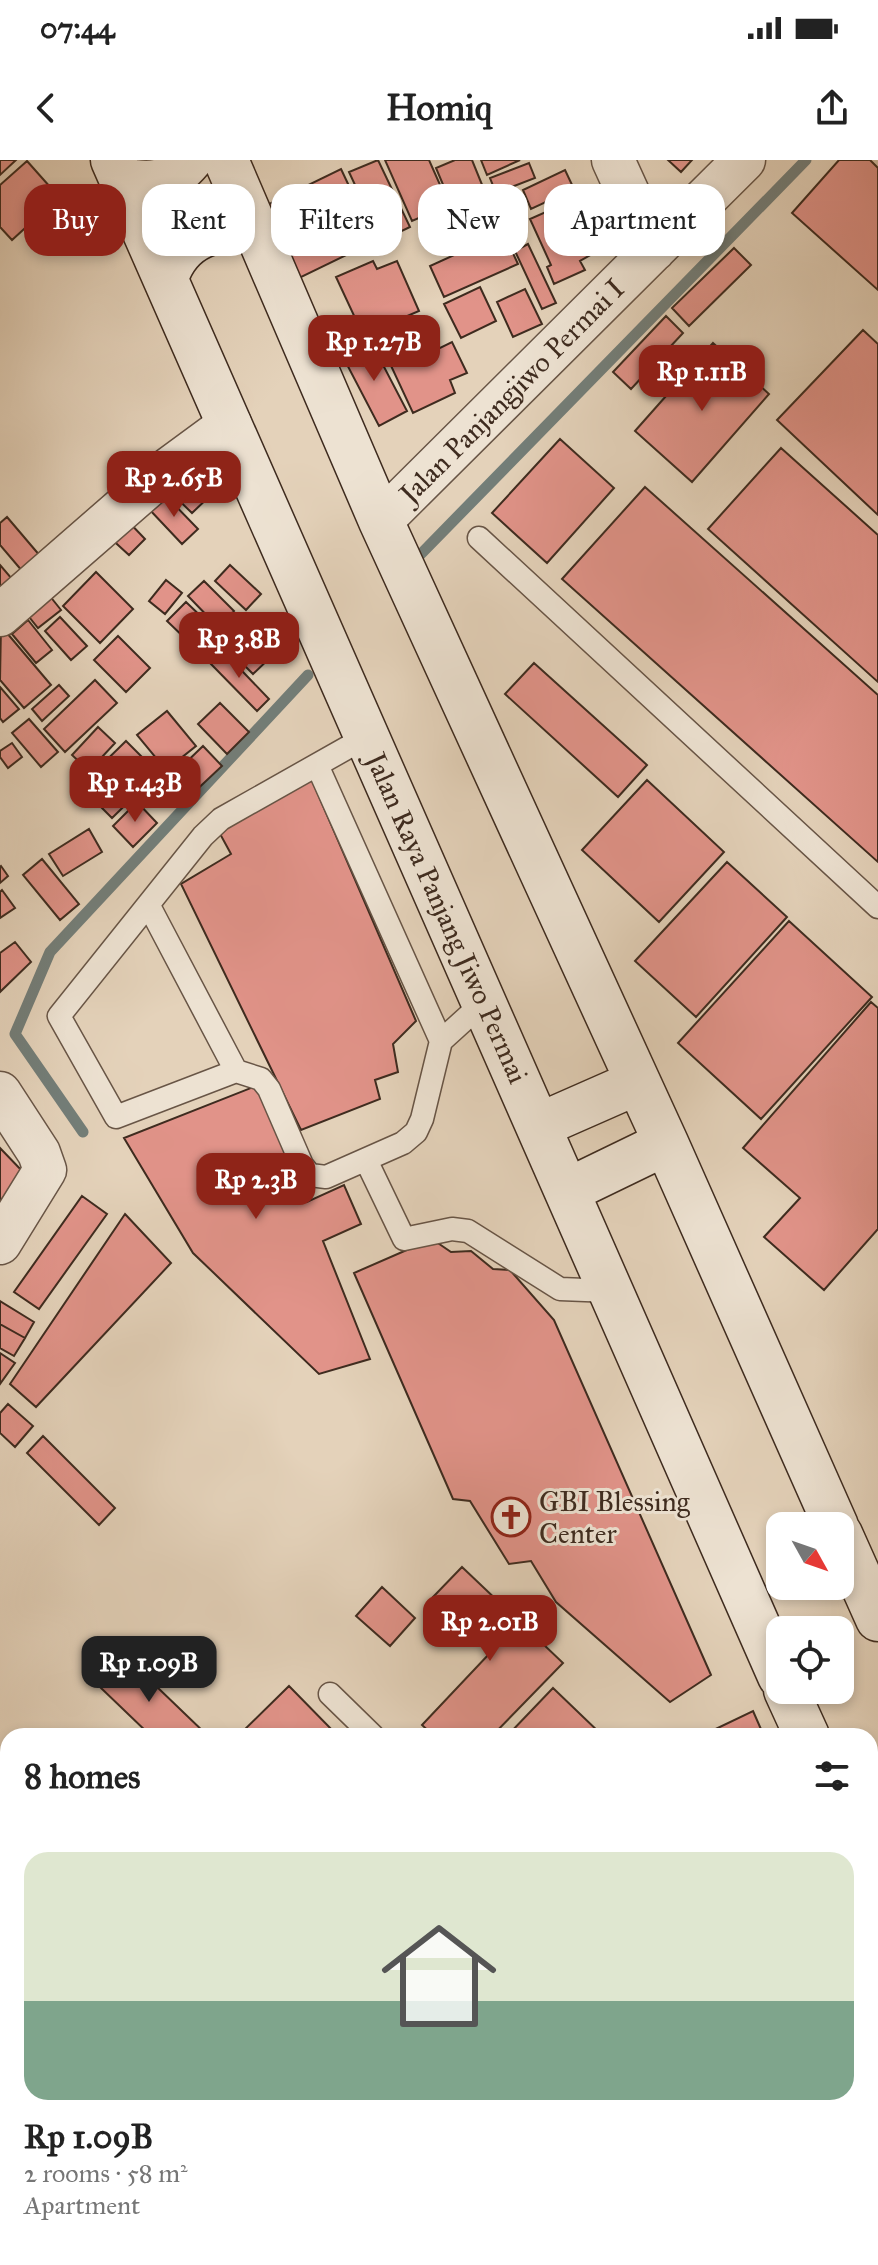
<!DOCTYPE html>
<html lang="en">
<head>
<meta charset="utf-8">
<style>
	:root { --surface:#fff; --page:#f6f6f6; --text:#222; --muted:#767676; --line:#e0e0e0; --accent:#8f2418 }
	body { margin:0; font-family:"IM FELL Great Primer",serif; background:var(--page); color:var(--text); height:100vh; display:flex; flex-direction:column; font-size:30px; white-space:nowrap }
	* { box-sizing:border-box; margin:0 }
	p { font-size:26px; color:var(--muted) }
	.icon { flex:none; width:44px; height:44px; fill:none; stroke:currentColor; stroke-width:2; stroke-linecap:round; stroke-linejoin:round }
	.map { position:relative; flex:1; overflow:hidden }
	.drawer { position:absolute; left:0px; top:1568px; width:878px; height:538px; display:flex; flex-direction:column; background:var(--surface); border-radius:24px 24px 0 0; box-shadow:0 4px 12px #0003 }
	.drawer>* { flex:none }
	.top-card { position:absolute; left:24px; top:24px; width:830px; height:72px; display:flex; gap:16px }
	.needle { width:52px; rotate:130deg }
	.fabs { position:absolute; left:766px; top:1352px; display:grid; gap:16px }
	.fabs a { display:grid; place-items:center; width:88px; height:88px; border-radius:16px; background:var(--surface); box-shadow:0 4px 12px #0003; font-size:40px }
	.price { position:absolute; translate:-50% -68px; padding:0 18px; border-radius:16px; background:var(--accent); color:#fff; font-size:26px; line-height:52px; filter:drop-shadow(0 2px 4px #0008) }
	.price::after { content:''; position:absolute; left:50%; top:48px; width:24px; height:18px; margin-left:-12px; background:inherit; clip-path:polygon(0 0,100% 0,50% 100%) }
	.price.current { background:#222; color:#fff }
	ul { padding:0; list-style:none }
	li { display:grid; align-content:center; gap:16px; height:424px; padding:0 24px }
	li+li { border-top:2px solid var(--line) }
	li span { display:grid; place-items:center; height:248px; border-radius:24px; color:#555 }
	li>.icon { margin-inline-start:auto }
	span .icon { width:144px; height:144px; fill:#fffc; stroke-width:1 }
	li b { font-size:34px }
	h2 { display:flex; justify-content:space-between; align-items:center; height:96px; padding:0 24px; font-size:34px }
	.pill { padding:0 28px; border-radius:24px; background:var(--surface); box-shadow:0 4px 12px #0003; font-size:28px; line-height:72px }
	.pill.current { background:var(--accent); color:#fff }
	.status { display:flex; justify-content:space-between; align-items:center; height:56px; padding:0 40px; background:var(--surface); direction:ltr }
	.status svg { height:22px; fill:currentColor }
	header { display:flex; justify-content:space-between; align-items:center; height:104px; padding:0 24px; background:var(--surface); font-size:36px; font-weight:700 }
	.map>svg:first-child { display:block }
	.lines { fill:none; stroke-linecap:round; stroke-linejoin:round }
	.stream { stroke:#737e79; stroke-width:11 }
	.building { fill:#e19389; stroke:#3e2b1f; stroke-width:2 }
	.lane-casing { stroke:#685546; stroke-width:25 }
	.street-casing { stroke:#685546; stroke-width:45 }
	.secondary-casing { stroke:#3e2b1f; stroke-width:47 }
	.primary-casing { stroke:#3e2b1f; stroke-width:47 }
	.lane { stroke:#ede2d2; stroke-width:22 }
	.street { stroke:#ede2d2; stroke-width:42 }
	.secondary { stroke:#ede2d2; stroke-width:44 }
	.primary { stroke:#e4d2ba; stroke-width:44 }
	.labels { text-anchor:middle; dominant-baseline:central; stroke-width:6; stroke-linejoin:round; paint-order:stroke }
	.street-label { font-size:28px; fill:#3e2b1f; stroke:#ede2d2 }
	.poi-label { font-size:28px; fill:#3e2b1f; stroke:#ede2d2; text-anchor:start }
</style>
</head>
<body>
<div class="status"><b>07:44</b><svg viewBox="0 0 49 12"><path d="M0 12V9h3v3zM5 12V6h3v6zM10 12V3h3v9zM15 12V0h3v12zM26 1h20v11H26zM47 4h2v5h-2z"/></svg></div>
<header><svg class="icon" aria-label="back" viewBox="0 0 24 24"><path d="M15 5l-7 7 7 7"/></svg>Homiq<svg class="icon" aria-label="share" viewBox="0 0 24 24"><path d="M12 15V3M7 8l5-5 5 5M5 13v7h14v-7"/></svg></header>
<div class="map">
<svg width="878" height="2105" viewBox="0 0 878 2105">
	<rect width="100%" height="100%" fill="#e4d2ba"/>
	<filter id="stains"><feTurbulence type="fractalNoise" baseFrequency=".0025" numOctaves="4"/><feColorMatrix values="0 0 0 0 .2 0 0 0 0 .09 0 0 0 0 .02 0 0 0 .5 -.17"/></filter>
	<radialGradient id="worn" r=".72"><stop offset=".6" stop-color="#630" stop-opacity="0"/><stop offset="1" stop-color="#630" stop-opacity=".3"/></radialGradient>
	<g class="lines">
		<path class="stream" d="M416,399L806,0
			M83,972L15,874L50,792L308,515"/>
	</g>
	<path class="building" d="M0,0H16L0,15Z
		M378,0L410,67L381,81L349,12Z
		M385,0H429L449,45L412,61Z
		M455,0H472L485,32L452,46L436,8Z
		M481,0H520L487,15Z
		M668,0H692L681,12Z
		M839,0H870L878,8V130L792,53Z
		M27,1L59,37L12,80L0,67V25Z
		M529,3L535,18L496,33L490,18Z
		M341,9L375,81L293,121L259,49Z
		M565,10L574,29L531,49L523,30Z
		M487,38L518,104L444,137L430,106L474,86L459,52Z
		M566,43L577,68L589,63L601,89L580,101L585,110L554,124L547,107L551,105L530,59Z
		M528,84L556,143L542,149L515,91Z
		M734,88L751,105L689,166L672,148Z
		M373,101L377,109L397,101L419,151L363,175L336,117Z
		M480,127L496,161L461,178L444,144Z
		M525,129L542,164L513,177L497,142Z
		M666,156L683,173L631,229L613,212Z
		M421,160L436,190L452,182L467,213L450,220L455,233L413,253L379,180Z
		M863,170L878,184V355L777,260Z
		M370,180L407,251L379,266L342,195Z
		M713,183L769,234L692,322L635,271Z
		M560,279L614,328L547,403L492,353Z
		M781,288L878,375V522L708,369Z
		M184,306L212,334L192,353L164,326Z
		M645,327L878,535V702L562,419Z
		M165,335L198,369L182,384L149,349Z
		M7,357L41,397L23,412L0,385V363Z
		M124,357L145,379L129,395L107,375Z
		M0,405L18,426L0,437Z
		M230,405L261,434L246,450L215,421Z
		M96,412L133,449L100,483L63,446Z
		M166,420L182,433L165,454L149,441Z
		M204,421L234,451L218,467L188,436Z
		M45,430L61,450L38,468L22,448Z
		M186,442L210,465L191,484L167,461Z
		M60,457L87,486L71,500L45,471Z
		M28,460L52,490L36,503L12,474Z
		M1,466L51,525L24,548L0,520Z
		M247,467L274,494L253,514L227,488Z
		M118,476L150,508L126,532L94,500Z
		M222,490L269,539L257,551L209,502Z
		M534,503L647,605L618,637L505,534Z
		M95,520L117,543L65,592L44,569Z
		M59,525L69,536L42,561L32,549Z
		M0,527L19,549L3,562L0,558Z
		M220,543L249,572L227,594L198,564Z
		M167,551L196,586L166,610L137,575Z
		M29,559L58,592L41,607L12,573Z
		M98,567L115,583L89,611L72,595Z
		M126,581L142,597L95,643L79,627Z
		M12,583L22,597L8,608L0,597V591Z
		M203,586L222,606L190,636L171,617Z
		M146,600L159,612L112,658L99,645Z
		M312,620L416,861L393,884L398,912L375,920L380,939L301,970L181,724L231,694L219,672Z
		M647,620L724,692L659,762L582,690Z
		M137,642L157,663L133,687L113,666Z
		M89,669L102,692L63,716L49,694Z
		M42,699L79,744L60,760L23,715Z
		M727,702L787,757L696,857L635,801Z
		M1,706L8,716L0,723V707Z
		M2,730L15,748L0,758V732Z
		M789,761L872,837L761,959L678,883Z
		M15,782L31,802L0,832V793Z
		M871,842L878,848V1069L824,1130L764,1077L800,1038L743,988Z
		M261,924L307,1042L344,1025L361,1064L323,1081L370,1199L319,1214L193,1093L124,978Z
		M0,988L26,1015L0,1041Z
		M82,1036L107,1054L39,1149L14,1132Z
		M125,1054L171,1103L36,1247L10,1224Z
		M432,1079L451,1092L471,1091L493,1109L510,1110L554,1160L711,1515L670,1542L556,1442L531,1401L509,1404L470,1341L453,1339L354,1113Z
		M0,1141L34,1162L25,1178L0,1164Z
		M0,1164L25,1178L14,1196L0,1188Z
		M0,1193L15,1203L0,1224Z
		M8,1244L33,1266L15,1287L0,1273V1253Z
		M43,1276L115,1348L99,1365L27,1293Z
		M462,1407L563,1503L492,1576H434L422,1565L490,1493L433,1437Z
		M382,1427L415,1458L390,1486L356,1456Z
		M129,1500L208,1576H151L101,1528Z
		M289,1526L338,1576H238Z
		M553,1528L603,1576H507Z
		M753,1551L764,1576H701Z
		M0,1686L8,1694V1736L0,1728Z
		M8,1810V1829L0,1821Z
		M0,1827L8,1835V1867L0,1859Z
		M0,2074L8,2085V2098H17L7,2105H0Z
		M312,2098H363L369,2104L318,2105Z
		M376,2098H412L419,2105H383Z"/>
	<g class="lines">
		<defs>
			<path id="lane" d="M479,378L878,747
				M368,576L221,659L203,676L59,856L116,957L236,911L261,919L269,929L302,1005L310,1015L326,1017L403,983L416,972L422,959L441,881L484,842
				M317,605L441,881
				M149,746L236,911
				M366,1000L404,1079L452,1069L468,1071L560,1129L611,1131
				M330,1534L373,1576
				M0,2024L8,2031
				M79,2098L84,2105
				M42,2105L52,2098"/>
			<path id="street" d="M613,0L654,90
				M381,361L744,0
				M0,455L162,314L230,264
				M0,933L39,993L45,1010L0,1083"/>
			<path id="secondary" d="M113,0L780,1516
				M226,0L381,361L666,983L836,1366
				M122,20C152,26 170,24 190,0
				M166,118C180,75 216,66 257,69
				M538,966L638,922
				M567,1031L666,983
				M840,1374L878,1459
				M786,1530L807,1576
				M870,1720L878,1738
				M0,1891L8,1898
				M0,1941L8,1949
				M148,2098L155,2105
				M213,2098L220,2105"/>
			<path id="primary" d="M870,1899L878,1893
				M870,1985L878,1979
				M589,2105L598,2098
				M700,2105L710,2098"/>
		</defs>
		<use href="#lane" class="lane-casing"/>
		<use href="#street" class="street-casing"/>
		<use href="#secondary" class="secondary-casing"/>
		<use href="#primary" class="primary-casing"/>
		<use href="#lane" class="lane"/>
		<use href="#street" class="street"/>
		<use href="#secondary" class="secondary"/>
		<use href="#primary" class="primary"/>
	</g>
	<defs>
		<symbol id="church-ring" viewBox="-11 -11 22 22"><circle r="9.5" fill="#ede2d2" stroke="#8f2418" stroke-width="1.5"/><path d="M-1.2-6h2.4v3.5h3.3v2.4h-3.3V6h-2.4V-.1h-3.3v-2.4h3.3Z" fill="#8f2418"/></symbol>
	</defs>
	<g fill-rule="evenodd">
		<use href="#church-ring" x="489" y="1335" width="44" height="44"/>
	</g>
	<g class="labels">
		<g class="street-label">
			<text transform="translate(512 231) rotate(-45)">Jalan Panjangjiwo Permai I</text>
			<text transform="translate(447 758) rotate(66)">Jalan Raya Panjang Jiwo Permai</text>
		</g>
		<g class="poi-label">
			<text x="539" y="1341">GBI Blessing<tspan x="539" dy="32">Center</tspan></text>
		</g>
	</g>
	<rect width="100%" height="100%" filter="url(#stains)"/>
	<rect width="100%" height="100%" fill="url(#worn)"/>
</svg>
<div class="fabs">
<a><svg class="needle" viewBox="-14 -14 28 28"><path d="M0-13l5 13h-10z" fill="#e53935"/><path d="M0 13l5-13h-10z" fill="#767676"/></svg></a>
<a><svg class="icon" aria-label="locate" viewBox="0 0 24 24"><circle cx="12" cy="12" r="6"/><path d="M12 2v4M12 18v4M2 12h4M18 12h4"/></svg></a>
</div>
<b class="price" style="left:374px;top:223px">Rp 1.27B</b>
<b class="price" style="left:702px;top:253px">Rp 1.11B</b>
<b class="price" style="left:174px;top:359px">Rp 2.65B</b>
<b class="price" style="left:239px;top:520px">Rp 3.8B</b>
<b class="price" style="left:135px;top:664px">Rp 1.43B</b>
<b class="price" style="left:256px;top:1061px">Rp 2.3B</b>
<b class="price" style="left:490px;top:1503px">Rp 2.01B</b>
<b class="price current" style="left:149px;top:1544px">Rp 1.09B</b>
<div class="top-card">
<a class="pill current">Buy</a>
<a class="pill">Rent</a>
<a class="pill">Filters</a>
<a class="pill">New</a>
<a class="pill">Apartment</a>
</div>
<section class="drawer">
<h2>8 homes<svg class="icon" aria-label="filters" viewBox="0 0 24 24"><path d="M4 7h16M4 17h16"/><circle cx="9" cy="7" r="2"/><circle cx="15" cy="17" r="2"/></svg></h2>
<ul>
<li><span style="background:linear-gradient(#dfe7d0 60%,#7fa58c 0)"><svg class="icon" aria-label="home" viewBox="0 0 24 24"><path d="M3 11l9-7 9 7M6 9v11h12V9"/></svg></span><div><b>Rp 1.09B</b><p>2 rooms · 58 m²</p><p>Apartment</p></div></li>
</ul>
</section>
</div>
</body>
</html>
